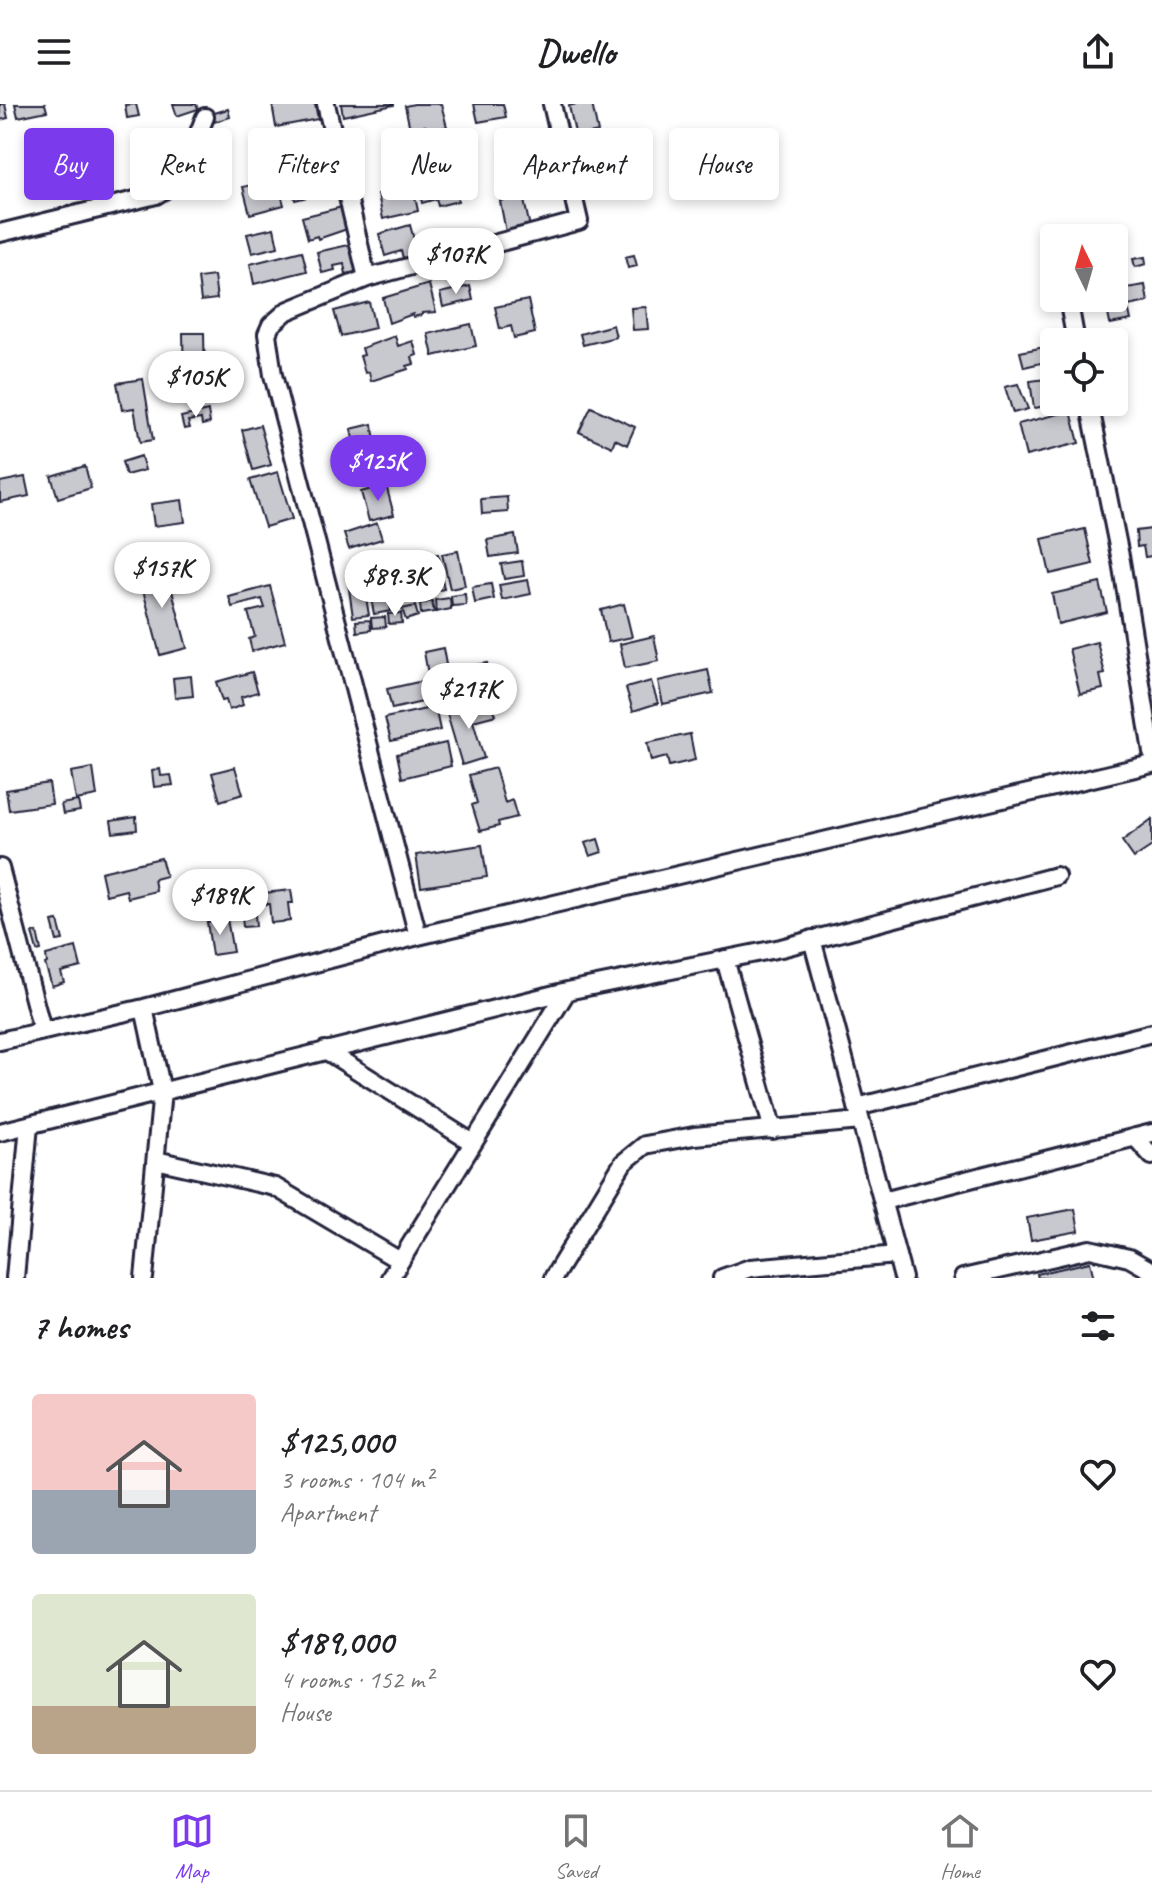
<!DOCTYPE html>
<html lang="en">
<head>
<meta charset="utf-8">
<style>
	:root { --surface:#fff; --page:#f2f2f2; --text:#202124; --muted:#757577; --line:#e0e0e0; --accent:#7c3aed }
	body { margin:0; font-family:Caveat,sans-serif; background:var(--page); color:var(--text); height:100vh; display:flex; flex-direction:column; font-size:30px; white-space:nowrap }
	* { box-sizing:border-box; margin:0 }
	p { font-size:26px; color:var(--muted) }
	.icon { flex:none; width:44px; height:44px; fill:none; stroke:currentColor; stroke-width:2; stroke-linecap:round; stroke-linejoin:round }
	.map { position:relative; height:1174px; overflow:hidden }
	.details { display:flex; flex-direction:column; background:var(--surface); flex:1 }
	.details>* { flex:none }
	.hud { position:absolute; left:24px; top:24px; width:1104px; height:72px; display:flex; gap:16px }
	.needle { width:52px; rotate:355deg }
	.tools { position:absolute; left:1040px; top:120px; display:grid; gap:16px }
	.tools a { display:grid; place-items:center; width:88px; height:88px; border-radius:8px; background:var(--surface); box-shadow:0 4px 12px #0003; font-size:40px }
	.price { position:absolute; translate:-50% -68px; padding:0 18px; border-radius:28px; background:#fff; color:#222; font-size:26px; line-height:52px; filter:drop-shadow(0 2px 4px #0008) }
	.price::after { content:''; position:absolute; left:50%; top:48px; width:24px; height:18px; margin-left:-12px; background:inherit; clip-path:polygon(0 0,100% 0,50% 100%) }
	.price.on { background:var(--accent); color:#fff }
	ul { padding:0; list-style:none }
	li { display:flex; align-items:center; gap:24px; height:200px; padding:0 32px }
	li span { display:grid; place-items:center; flex:none; width:224px; height:160px; border-radius:8px; color:#555 }
	li>.icon { margin-inline-start:auto }
	span .icon { width:96px; height:96px; fill:#fffc; stroke-width:1 }
	li b { font-size:34px }
	h2 { display:flex; justify-content:space-between; align-items:center; height:96px; padding:0 32px; font-size:34px }
	.tag { padding:0 28px; border-radius:8px; background:var(--surface); box-shadow:0 4px 12px #0003; font-size:28px; line-height:72px }
	.tag.on { background:var(--accent); color:#fff }
	header { display:flex; justify-content:space-between; align-items:center; height:104px; padding:0 32px; background:var(--surface); font-size:36px; font-weight:800 }
	.tab-bar { display:flex; justify-content:space-around; align-items:center; height:112px; border-top:2px solid var(--line); background:var(--surface); font-size:22px; color:var(--muted) }
	.tab-bar a { display:grid; justify-items:center; gap:4px }
	.tab-bar .on { color:var(--accent) }
	.map>svg:first-child { display:block }
	.building { fill:#c8c8cf; stroke:#22223b; stroke-width:2 }
	.lines { fill:none; stroke-linecap:round; stroke-linejoin:round }
	.minor-casing { stroke:#22223b; stroke-width:22 }
	.minor { stroke:#fff; stroke-width:16 }
</style>
</head>
<body>
<header><svg class="icon" aria-label="menu" viewBox="0 0 24 24"><path d="M4 6h16M4 12h16M4 18h16"/></svg>Dwello<svg class="icon" aria-label="share" viewBox="0 0 24 24"><path d="M12 15V3M7 8l5-5 5 5M5 13v7h14v-7"/></svg></header>
<div class="map">
<svg width="1152" height="1174" viewBox="0 0 1152 1174">
	<rect width="100%" height="100%" fill="#fff"/>
	<filter id="ink" filterUnits="userSpaceOnUse"><feTurbulence type="fractalNoise" baseFrequency=".0125" numOctaves="2"/><feDisplacementMap in="SourceGraphic" scale="16" xChannelSelector="R" yChannelSelector="G"/><feConvolveMatrix kernelMatrix="1 2 1 2 8 2 1 2 1" color-interpolation-filters="sRGB"/></filter>
	<g filter="url(#ink)">
		<path class="building" d="M0,0H5L8,14L0,16Z
			M15,0H45L47,7L18,13Z
			M136,0L139,12L127,14L125,1Z
			M173,0H196L198,5L177,12Z
			M272,0H315L318,15L276,23Z
			M341,0H394V1L343,12Z
			M414,0H441L447,23L427,27L425,22L410,25L405,2Z
			M474,0H503L506,13L478,18Z
			M576,0H592L598,28L576,33L569,2Z
			M228,5L230,13L214,18L211,10Z
			M319,26L327,56L285,66L278,36Z
			M458,31L463,52L444,57L443,52L434,55L437,67L416,72L409,44Z
			M604,31L608,50L577,57L572,38Z
			M558,46L564,72L533,79L528,53Z
			M518,51L525,78L507,82L500,55Z
			M322,64L328,88L295,96L289,72Z
			M464,69L467,82L455,85L458,97L438,102L436,95L422,99L418,80Z
			M277,75L284,101L250,110L243,83Z
			M413,83L418,107L383,115L378,90Z
			M523,92L530,123L506,128L500,97Z
			M342,103L347,125L318,135L317,132L308,135L302,113Z
			M410,121L418,150L403,154L401,147L385,152L379,130Z
			M274,124L278,143L252,149L247,130Z
			M353,140L359,167L346,170L344,160L334,162L335,166L322,169L317,148Z
			M302,147L307,167L254,180L250,160Z
			M634,151L637,162L628,164L625,153Z
			M1145,153L1146,160L1135,163L1133,155Z
			M214,172L217,195L201,197L198,174Z
			M429,180L436,208L422,209V211L413,213V210L389,219L383,194Z
			M1145,181L1148,198L1128,202L1131,216L1110,220L1105,194H1114V186Z
			M470,182L473,196L443,203L440,189Z
			M528,196L535,229L514,234L511,222L500,225L495,203Z
			M369,198L375,224L341,232L334,207Z
			M646,203L648,225L633,226L631,204Z
			M471,220L476,242L433,252L428,230Z
			M613,221L616,233L583,241L580,230Z
			M183,229H204L205,277H184Z
			M395,232L398,242L413,237L417,251L412,253L414,260L407,262L408,265L371,277L369,268L365,269L360,252L364,251L362,244Z
			M1054,241V256L1024,263L1020,248Z
			M1054,274V298L1066,299L1034,304L1030,277Z
			M143,275L153,336L140,338L134,304L122,306L117,279Z
			M1018,280L1028,305L1013,309L1005,283Z
			M591,303L635,323L627,341L615,335L612,343L579,328Z
			M208,307L210,319L202,321L201,315L188,317L190,324L184,325L181,313Z
			M1071,307L1079,339L1026,352L1018,320Z
			M372,320L378,351L352,357L349,341L354,340L351,325Z
			M260,321L271,361L253,366L242,326Z
			M141,352L145,366L126,371L122,358Z
			M85,362L91,384L58,394L51,372Z
			M278,368L292,415L265,423L250,376Z
			M25,373L29,392L0,398V378Z
			M386,381L394,411L369,417L361,388Z
			M507,393L508,408L482,410L481,395Z
			M182,396L185,418L154,422L151,400Z
			M377,419L382,435L349,445L344,430Z
			M1085,425L1093,460L1050,470L1042,435Z
			M1152,425V452L1145,453L1143,442L1137,443L1136,427Z
			M515,431L518,449L490,453L487,436Z
			M458,447L465,482L450,485L442,450Z
			M438,450L442,463L429,466L425,453Z
			M422,455L424,467L401,472L398,460Z
			M522,457L524,472L504,475L501,460Z
			M165,460L187,544L160,551L138,467Z
			M384,469L391,507L374,510L367,472Z
			M441,472L444,485L410,492L408,480Z
			M363,476L369,511L353,513L348,478Z
			M528,476L531,490L502,496L499,481Z
			M1100,479L1107,508L1058,520L1052,490Z
			M491,480L494,495L475,499L472,483Z
			M270,482L285,538L252,547L249,535L255,533L248,508L265,504L262,495L232,503L229,493Z
			M465,490L466,501L452,502L451,492Z
			M450,494L451,505L436,508L435,496Z
			M432,497L434,508L421,510L420,500Z
			M624,500L632,533L608,538L601,506Z
			M415,502L418,512L406,516L402,505Z
			M401,509L402,519L389,520L388,510Z
			M385,513L386,523L372,524L371,514Z
			M370,516L371,526L357,528L356,517Z
			M654,532L659,557L625,564L620,540Z
			M1097,538L1105,570L1100,571L1103,585L1080,590L1069,545Z
			M443,544L448,572L476,566L475,561L487,559L492,586L433,598L424,548Z
			M708,566L713,589L663,600L658,577Z
			M252,568L258,588L241,593L243,601L229,606L226,596L222,597L216,578Z
			M191,572L193,592L175,594L173,574Z
			M427,576L431,596L392,605L387,585Z
			M651,577L658,599L633,607L626,584Z
			M491,597L496,611L473,617L484,654L462,661L447,610Z
			M435,603L440,626L391,637L385,614Z
			M690,630L695,656L669,662L667,653L651,657L647,639Z
			M446,639L451,662L402,674L397,650Z
			M235,663L243,690L220,697L212,669Z
			M93,664L97,692L76,696L71,668Z
			M495,664L505,699L512,696L517,713L498,718L499,722L480,727L472,701L477,699L469,671Z
			M160,665L161,672L171,671L173,681L154,683L152,667Z
			M49,679L52,700L9,706L6,686Z
			M78,697L80,707L63,710L61,700Z
			M136,713L137,726L113,729L111,717Z
			M1152,715V742L1134,754L1122,737Z
			M598,735L602,748L590,752L585,739Z
			M482,741L487,773L421,783L416,751Z
			M161,754L166,772L154,775L156,787L128,794L126,786L106,791L101,768Z
			M291,786L293,799H288L290,817L271,819L269,800H266L264,789Z
			M254,800L256,822L243,823L241,801Z
			M227,815L233,848L212,851L207,818Z
			M58,817L63,836L57,837L52,818Z
			M37,828L41,846L37,847L32,829Z
			M76,843L81,863L61,868L64,878L52,882L45,860L47,859L46,851Z
			M1075,1105L1079,1127L1031,1136L1027,1114Z
			M1090,1158L1094,1174H1038L1037,1170Z"/>
		<g class="lines">
			<defs>
				<path id="minor" d="M326,0L367,174
					M0,129L156,91C185,76 193,42 205,13
					M1068,194L1076,238
					M1089,298L1121,457L1152,648
					M0,764L42,926
					M418,832L273,271L267,230L271,221L287,207L367,174L579,117L552,0
					M812,835L903,1174
					M725,855L773,1026
					M144,904L162,987L144,1174
					M0,937L144,904L418,832L1152,660
					M325,946L473,1039
					M857,1003L1152,929
					M0,1028L567,887L781,844L1056,772
					M1135,1033L1152,1052
					M156,1056L275,1083L400,1157
					M883,1097L1152,1029
					M15,1174L29,1021
					M390,1174L567,887
					M553,1174L623,1059L645,1041L694,1032L861,1017
					M722,1174L750,1164L897,1151
					M963,1174L1090,1145L1129,1154L1152,1167"/>
			</defs>
			<use href="#minor" class="minor-casing"/>
			<use href="#minor" class="minor"/>
		</g>
	</g>
</svg>
<div class="tools">
<a><svg class="needle" viewBox="-14 -14 28 28"><path d="M0-13l5 13h-10z" fill="#e53935"/><path d="M0 13l5-13h-10z" fill="#757577"/></svg></a>
<a><svg class="icon" aria-label="locate" viewBox="0 0 24 24"><circle cx="12" cy="12" r="6"/><path d="M12 2v4M12 18v4M2 12h4M18 12h4"/></svg></a>
</div>
<b class="price" style="left:456px;top:192px">$107K</b>
<b class="price" style="left:196px;top:315px">$105K</b>
<b class="price on" style="left:378px;top:399px">$125K</b>
<b class="price" style="left:162px;top:506px">$157K</b>
<b class="price" style="left:395px;top:514px">$89.3K</b>
<b class="price" style="left:469px;top:627px">$217K</b>
<b class="price" style="left:220px;top:833px">$189K</b>
<div class="hud">
<a class="tag on">Buy</a>
<a class="tag">Rent</a>
<a class="tag">Filters</a>
<a class="tag">New</a>
<a class="tag">Apartment</a>
<a class="tag">House</a>
</div>
</div>
<section class="details">
<h2>7 homes<svg class="icon" aria-label="filters" viewBox="0 0 24 24"><path d="M4 7h16M4 17h16"/><circle cx="9" cy="7" r="2"/><circle cx="15" cy="17" r="2"/></svg></h2>
<ul>
<li><span style="background:linear-gradient(#f6c9c9 60%,#9aa5b1 0)"><svg class="icon" aria-label="home" viewBox="0 0 24 24"><path d="M3 11l9-7 9 7M6 9v11h12V9"/></svg></span><div><b>$125,000</b><p>3 rooms · 104 m²</p><p>Apartment</p></div><svg class="icon" aria-label="heart" viewBox="0 0 24 24"><path d="M12 20l-8-8c-3-5 5-10 8-4 3-6 11-1 8 4z"/></svg></li>
<li><span style="background:linear-gradient(#dfe7d0 70%,#b9a48a 0)"><svg class="icon" aria-label="home" viewBox="0 0 24 24"><path d="M3 11l9-7 9 7M6 9v11h12V9"/></svg></span><div><b>$189,000</b><p>4 rooms · 152 m²</p><p>House</p></div><svg class="icon" aria-label="heart" viewBox="0 0 24 24"><path d="M12 20l-8-8c-3-5 5-10 8-4 3-6 11-1 8 4z"/></svg></li>
</ul>
</section>
<nav class="tab-bar">
<a class="on"><svg class="icon" aria-label="map" viewBox="0 0 24 24"><path d="M3 6l6-2 6 2 6-2v14l-6 2-6-2-6 2zM9 4v14M15 6v14"/></svg>Map</a>
<a><svg class="icon" aria-label="saved" viewBox="0 0 24 24"><path d="M7 4h10v16l-5-4-5 4z"/></svg>Saved</a>
<a><svg class="icon" aria-label="home" viewBox="0 0 24 24"><path d="M3 11l9-7 9 7M6 9v11h12V9"/></svg>Home</a>
</nav>
</body>
</html>
